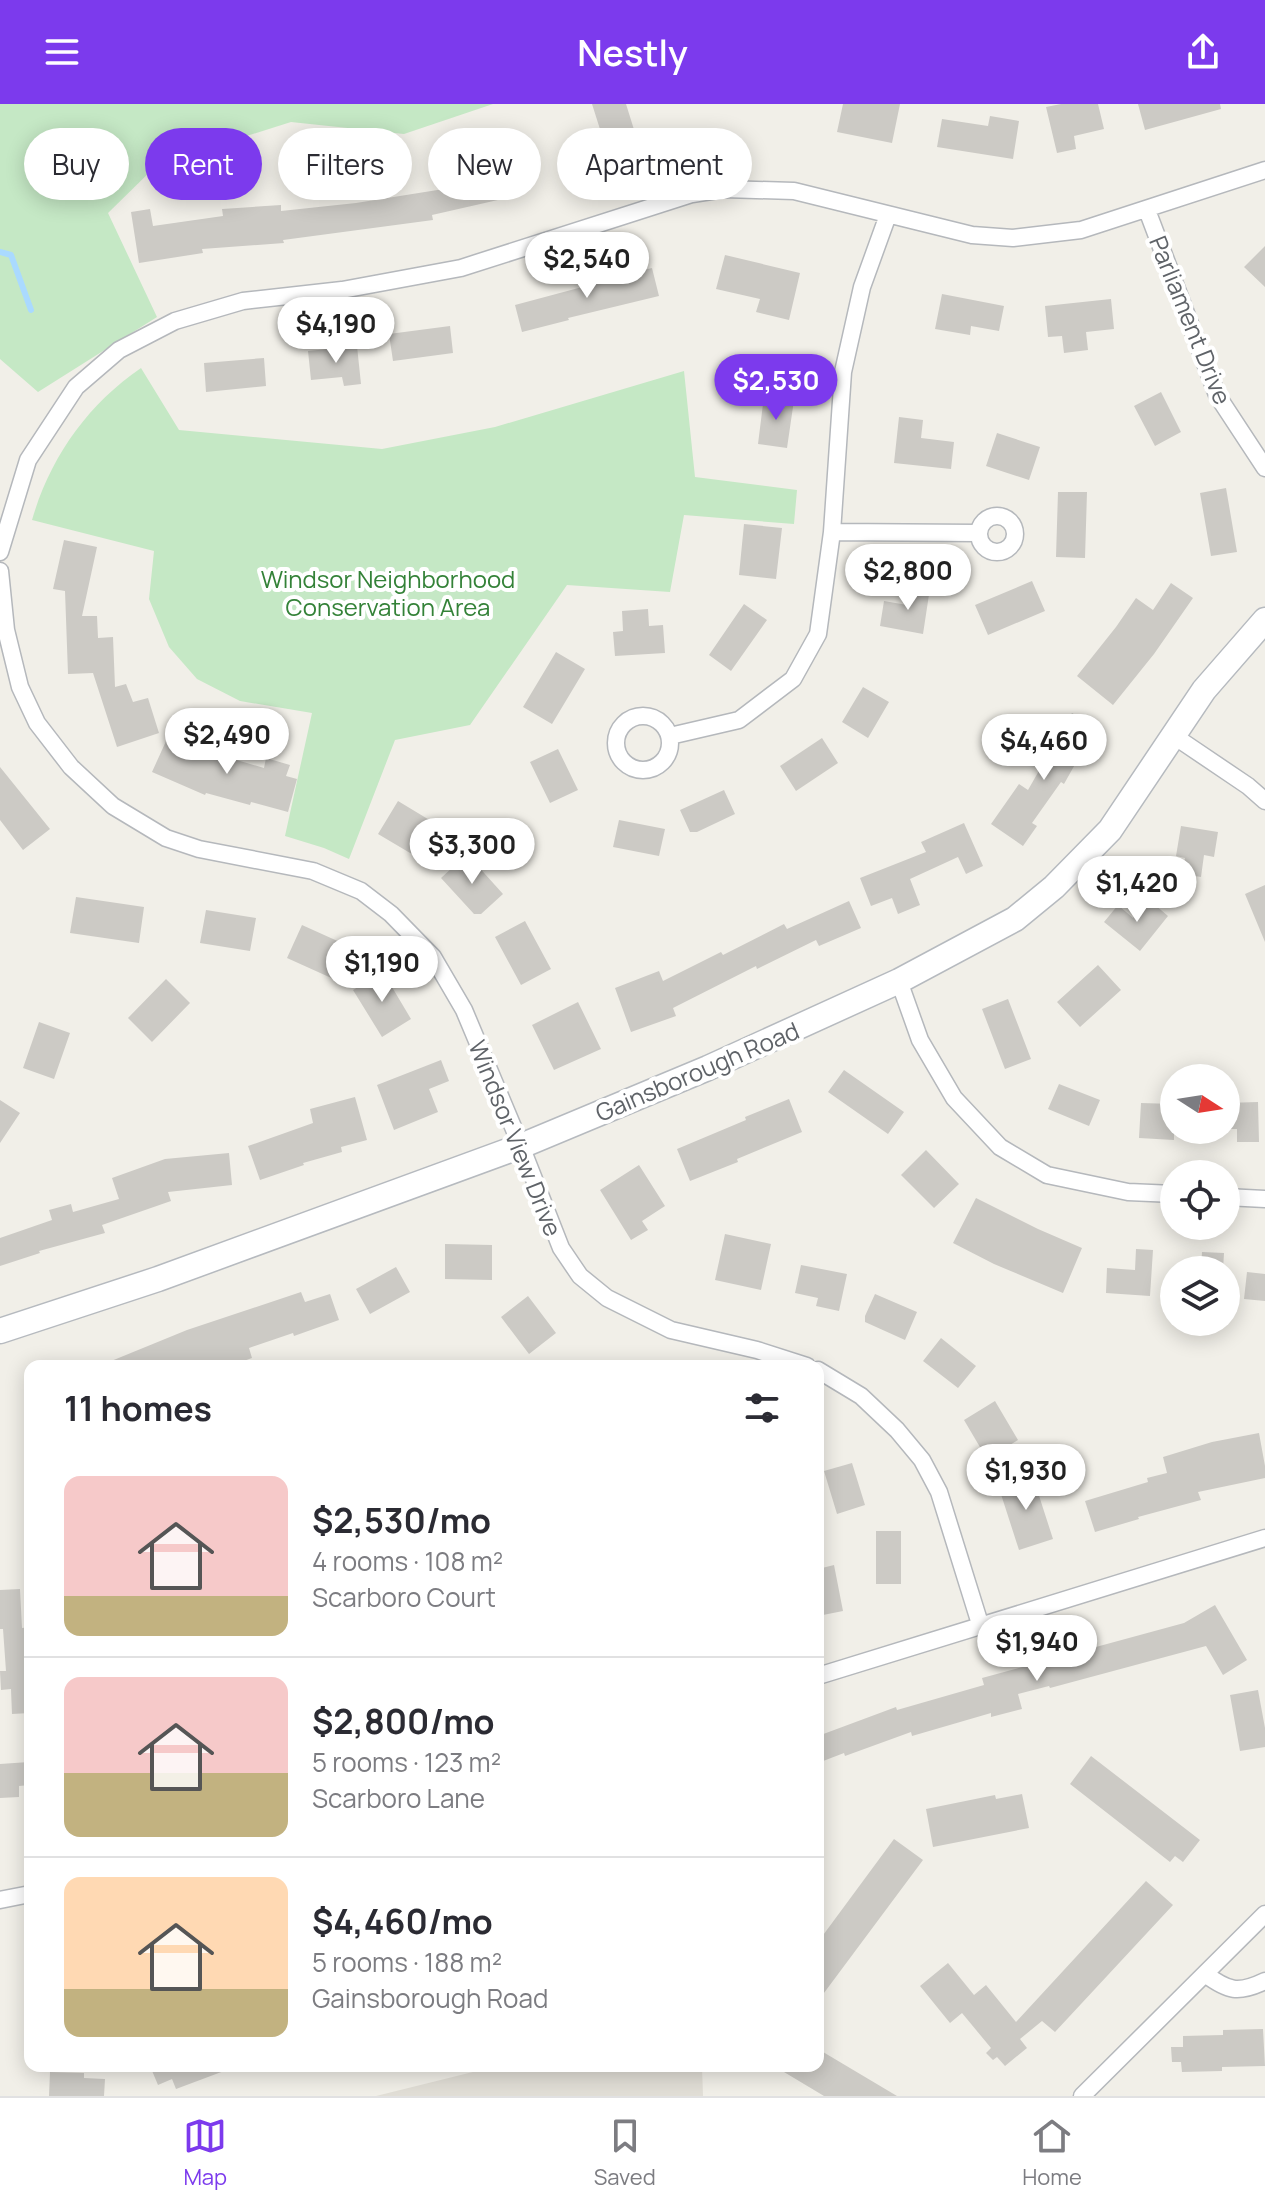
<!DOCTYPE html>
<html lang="en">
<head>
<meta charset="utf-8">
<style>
	:root { --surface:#fff; --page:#f2f2f3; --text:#2b2b33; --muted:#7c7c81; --line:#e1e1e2; --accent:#7c3aed }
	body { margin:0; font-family:Manrope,sans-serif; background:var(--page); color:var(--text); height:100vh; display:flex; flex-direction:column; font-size:30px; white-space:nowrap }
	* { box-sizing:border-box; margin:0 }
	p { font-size:26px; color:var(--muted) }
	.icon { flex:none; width:44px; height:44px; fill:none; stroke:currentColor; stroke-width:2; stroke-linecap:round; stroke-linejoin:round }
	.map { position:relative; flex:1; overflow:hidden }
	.panel { position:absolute; left:24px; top:1256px; width:800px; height:712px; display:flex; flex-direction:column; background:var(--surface); border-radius:16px; box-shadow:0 4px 20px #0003 }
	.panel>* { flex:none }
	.banner { position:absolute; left:24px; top:24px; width:800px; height:72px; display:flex; gap:16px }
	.needle { width:52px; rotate:102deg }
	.tools { position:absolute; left:1160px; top:960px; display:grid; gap:16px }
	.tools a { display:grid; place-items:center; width:80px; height:80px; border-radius:50%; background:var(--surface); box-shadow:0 4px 20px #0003; font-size:40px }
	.price { position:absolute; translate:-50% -68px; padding:0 18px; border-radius:28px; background:#fff; color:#222; font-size:26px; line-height:52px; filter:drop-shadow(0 2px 4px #0008) }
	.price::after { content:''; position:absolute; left:50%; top:48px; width:24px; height:18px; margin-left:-12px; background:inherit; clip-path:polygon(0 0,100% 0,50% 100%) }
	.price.current { background:var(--accent); color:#fff }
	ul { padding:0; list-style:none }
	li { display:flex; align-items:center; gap:24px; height:200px; padding:0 40px }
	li+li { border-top:2px solid var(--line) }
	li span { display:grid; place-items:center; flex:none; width:224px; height:160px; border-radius:16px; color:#555 }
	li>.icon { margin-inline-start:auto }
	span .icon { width:96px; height:96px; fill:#fffc; stroke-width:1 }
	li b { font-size:34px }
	h2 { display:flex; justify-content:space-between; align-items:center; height:96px; padding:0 40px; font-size:34px }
	.tag { padding:0 28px; border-radius:36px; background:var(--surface); box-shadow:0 4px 20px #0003; font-size:28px; line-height:72px }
	.tag.current { background:var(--accent); color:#fff }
	header { display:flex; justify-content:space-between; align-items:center; height:104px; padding:0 40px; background:var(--accent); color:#fff; font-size:36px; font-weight:600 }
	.menu { display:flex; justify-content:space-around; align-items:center; height:112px; border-top:2px solid var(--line); background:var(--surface); font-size:22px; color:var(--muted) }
	.menu a { display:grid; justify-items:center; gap:4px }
	.menu .current { color:var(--accent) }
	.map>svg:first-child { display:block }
	.education { fill:#e1ded6 }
	.green { fill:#c5e8c5 }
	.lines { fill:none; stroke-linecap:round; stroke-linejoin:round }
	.stream { stroke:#aadaff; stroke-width:6 }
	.building { fill:#cccac5 }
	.street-casing { stroke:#b5b8bc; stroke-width:19 }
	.secondary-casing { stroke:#b6babf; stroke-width:27 }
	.street { stroke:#fff; stroke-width:16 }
	.secondary { stroke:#fff; stroke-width:24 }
	.labels { text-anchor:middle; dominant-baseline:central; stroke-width:8; stroke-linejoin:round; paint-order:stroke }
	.street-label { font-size:24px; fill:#5f6368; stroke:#fff }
	.park-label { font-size:24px; fill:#348238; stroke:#fff }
</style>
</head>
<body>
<header><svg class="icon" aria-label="menu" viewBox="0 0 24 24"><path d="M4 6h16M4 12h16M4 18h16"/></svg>Nestly<svg class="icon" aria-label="share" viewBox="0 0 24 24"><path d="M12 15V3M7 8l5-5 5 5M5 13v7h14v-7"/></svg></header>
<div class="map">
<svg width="1265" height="1992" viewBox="0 0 1265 1992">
	<rect width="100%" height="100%" fill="#f1efe8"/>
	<path class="education" d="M497,1962H702L703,1992H376Z"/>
	<path class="green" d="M0,0H493L404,30L291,18L158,60L108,109L157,213L38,288L0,255Z
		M141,264L179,326L382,345L495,323L684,267L695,373L797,386L794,420L684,411L670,488L567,481L470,621L395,636L349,755L324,744L285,732L312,609L240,597L197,575L169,543L149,495L154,447L32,416C50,354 87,301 141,264Z"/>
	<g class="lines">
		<path class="stream" d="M0,148L11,151L31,206"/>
	</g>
	<path class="building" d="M592,0H626L636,32L605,41Z
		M843,0H900L892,39L837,28Z
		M1061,0H1098L1104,25L1074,32L1076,45L1057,49L1046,3Z
		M1138,0H1220L1221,5L1145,26Z
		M990,12L1019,17L1013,55L937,43L942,15L988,22Z
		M468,53L470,65L481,63L485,77L506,72L511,93L432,111L433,116L283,136L284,139L202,145L203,149L139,159L131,108L150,105L153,122L223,112L222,105L281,101V107L356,99L450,84L444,58Z
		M1265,142V183L1244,163Z
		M725,151L800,169L789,216L756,208L760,195L716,185Z
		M652,164L659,192L568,214L569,216L522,228L515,201L586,182L585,180Z
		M942,190L1004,202L999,227L971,222L970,231L935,225Z
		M1111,195L1114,225L1086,228L1088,246L1064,249L1062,232L1048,233L1045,202Z
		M450,222L453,249L393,257L389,230Z
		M357,242L361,280L344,282L342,273L311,276L308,247Z
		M264,254L266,282L206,288L204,259Z
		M1161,288L1181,328L1155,342L1134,302Z
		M764,292L794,296L787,344L758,340Z
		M899,313L923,316L921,334L954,338L951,365L894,359Z
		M997,329L1040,343L1029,376L986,362Z
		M1226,384L1237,448L1211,452L1200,389Z
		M1058,388H1087L1085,454L1056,453Z
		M744,420L782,424L776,475L739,471Z
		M64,436L97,443L82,512H97L98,534L113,533L115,583L126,580L133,598L148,594L159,629L117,643L93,569L68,570L65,487L53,485Z
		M1032,477L1045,507L988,531L975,501Z
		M1171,479L1193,494L1154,550L1113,601L1077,572L1116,523L1136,494L1153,506Z
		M910,480L930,484L923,530L880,522L884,497L907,501Z
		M744,500L767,516L731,567L709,551Z
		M648,505L649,522L663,521L665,549L615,552L613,528L623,527L622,507Z
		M556,548L585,565L552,620L523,603Z
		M863,583L889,598L868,634L842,618Z
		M1072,609L1096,623L1064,680L1061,678L1032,719L1037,722L1023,742L991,720L1019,680L1028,686Z
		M822,634L838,659L796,687L780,662Z
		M167,635L192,646L196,638L217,647L216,650L264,664L266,654L290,661L286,672L297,675L288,708L251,698L250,701L206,689L205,691L152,668Z
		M558,645L578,686L550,699L530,658Z
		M0,663L50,725L23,746L0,716Z
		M724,686L735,710L697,728H690L680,706Z
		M398,697L446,726L427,759L378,730Z
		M619,716L665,725L659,752L613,743Z
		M964,719L983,762L966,770L958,753L910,775L920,801L898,810L892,794L871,802L860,774L926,748L921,738Z
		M1181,722L1218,728L1214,753L1204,751L1201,773L1182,770L1185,754L1176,752Z
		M467,750L503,790L481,810H474L441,774Z
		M1265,781V838L1245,790Z
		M76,793L144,803L139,839L70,829Z
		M1148,795L1168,812L1140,847L1104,818L1118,801L1133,814Z
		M849,797L861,824L819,842L816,836L757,865L756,862L673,904L676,912L631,928L615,884L659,867L663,877L721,848L723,851L784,820L787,825Z
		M206,806L256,814L250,847L200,839Z
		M525,817L551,865L521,881L495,833Z
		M302,821L353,844L338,877L287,854Z
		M1098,861L1121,886L1080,923L1057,898Z
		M383,868L411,915L382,933L353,886Z
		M166,875L190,899L152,938L128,914Z
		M1008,895L1031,955L1005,965L982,905Z
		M578,898L601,945L554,966L532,921Z
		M39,918L70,929L54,975L23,964Z
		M441,956L449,977L429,985L438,1008L394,1026L377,981Z
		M844,966L904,1008L888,1030L828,988Z
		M1059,980L1100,996L1089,1022L1048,1005Z
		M355,993L367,1036L341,1043L342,1048L303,1059L304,1061L260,1076L248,1042L313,1019L310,1005Z
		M789,995L802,1028L737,1055L738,1058L690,1077L677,1045L746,1016L745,1013Z
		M0,996L20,1009L0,1039Z
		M1258,998L1259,1038H1237V1025H1226V999Z
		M1141,999L1174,1000V1036L1139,1034Z
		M926,1046L959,1080L934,1104L901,1071Z
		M229,1049L232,1081L168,1088L171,1097L102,1121L105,1129L39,1147L40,1149L0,1162V1134L52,1116L49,1106L71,1100L73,1108L119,1095L112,1074L165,1055Z
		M639,1061L665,1102L642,1117L648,1126L631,1136L600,1086Z
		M976,1094L1038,1125L1082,1144L1063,1189L994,1160L953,1139Z
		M725,1130L771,1140L761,1186L715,1176Z
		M445,1140L492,1141V1176L445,1175Z
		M1136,1145L1153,1146L1150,1192L1106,1189L1107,1164L1135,1166Z
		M1202,1148L1224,1149L1223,1166H1201Z
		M801,1161L847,1170L839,1207L816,1202L818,1194L795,1189Z
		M396,1163L410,1188L370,1210L356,1185Z
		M1247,1168L1265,1170V1197L1244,1195Z
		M301,1188L305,1198L330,1190L339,1216L294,1232L293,1229L249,1244L252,1254L230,1262H99L187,1226Z
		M875,1190L917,1208L905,1236L865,1218V1212Z
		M528,1192L556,1229L529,1250L501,1213Z
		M941,1234L976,1262L958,1284L923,1257Z
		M995,1297L1018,1336L987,1355L964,1316Z
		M1259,1329L1265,1362V1374L1198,1388L1201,1396L1138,1413L1139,1415L1095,1428L1085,1397L1148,1378L1147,1374L1167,1369L1163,1353L1212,1338Z
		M852,1359L865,1401L837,1410L824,1367Z
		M1032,1370L1053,1435L1019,1446L998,1381Z
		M876,1427H901V1480H876Z
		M834,1461L843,1507L818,1512V1465Z
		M20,1485L22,1524L30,1523V1609L12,1610L11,1585L1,1586L0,1567H6L3,1525H0V1486Z
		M1215,1501L1247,1556L1223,1571L1206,1542L1050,1584L1049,1582L1018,1590L1022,1605L991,1613V1609L912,1632L911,1628L845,1652L844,1649L818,1659V1632L896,1603L897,1606L984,1581L982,1574L1184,1519Z
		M1258,1586L1265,1624V1643L1240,1647L1230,1591Z
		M1091,1652L1200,1736L1183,1758L1175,1752L1170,1758L1070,1680Z
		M29,1658L30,1681L19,1682V1693L0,1694V1660Z
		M1022,1690L1029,1724L933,1743L926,1705L995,1691L996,1695Z
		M894,1735L923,1756L818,1897V1838Z
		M1146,1777L1173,1801L1055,1928L1042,1917L1020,1935L1027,1944L1005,1962L997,1953L993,1956L986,1949L991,1944L962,1909L950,1919L920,1882L948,1859L974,1891L986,1881L1016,1918Z
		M1263,1925L1265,1962L1222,1963V1967L1182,1968L1181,1958H1172L1171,1943H1183V1932L1223,1931V1926Z
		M818,1945L897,1992H824L774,1962H818Z
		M150,1962H231L232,1964L176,1985L172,1975L158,1981Z
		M50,1968L84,1969V1974L105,1975L104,1992H49Z"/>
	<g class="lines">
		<defs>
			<path id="street" d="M1147,106L1217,291L1265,364
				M979 430a18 18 0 1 1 36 0a18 18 0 1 1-36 0Z
				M832,428L978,429
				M0,448L28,356L76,283L119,246L175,217L243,197L342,186L461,164L692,90L724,85L794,87L972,131L1013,134L1081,126L1265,66
				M0,467L6,526L20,583L37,619L71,663L113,702L166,734L199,745L313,767L361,787L391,810L433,853L464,906L521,1042L561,1144L580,1172L607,1194L671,1226L757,1246L807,1262
				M616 639a27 27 0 1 1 54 0a27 27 0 1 1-54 0Z
				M670,632L739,616L793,575L818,530L832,428L843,268L862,183L888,111
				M1174,632L1248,682L1265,697
				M899,877L920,936L954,994L1000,1043L1047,1071L1128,1088L1174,1090
				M1226,1093L1265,1095
				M818,1266L861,1292L897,1326L922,1356L939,1388L981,1523
				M818,1572L1265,1434
				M0,1796L30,1790
				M1205,1870C1228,1887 1238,1890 1265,1877
				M1082,1992L1265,1810"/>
			<path id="secondary" d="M0,1227L158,1175L521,1042L708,964L899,877L1015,815L1054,783L1110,726L1204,586L1265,516"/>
		</defs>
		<use href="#street" class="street-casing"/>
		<use href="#secondary" class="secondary-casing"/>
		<use href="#street" class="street"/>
		<use href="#secondary" class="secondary"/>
	</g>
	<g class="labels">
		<g class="street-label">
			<text transform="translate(1191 216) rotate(68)">Parliament Drive</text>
			<text transform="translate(697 967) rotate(-23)">Gainsborough Road</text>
			<text transform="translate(516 1034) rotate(68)">Windsor View Drive</text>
		</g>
		<g class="park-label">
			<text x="388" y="474">Windsor Neighborhood<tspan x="388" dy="28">Conservation Area</tspan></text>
		</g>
	</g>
</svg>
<div class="tools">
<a><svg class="needle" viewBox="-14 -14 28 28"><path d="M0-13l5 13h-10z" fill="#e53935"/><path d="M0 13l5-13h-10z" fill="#7c7c81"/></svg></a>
<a><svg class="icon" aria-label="locate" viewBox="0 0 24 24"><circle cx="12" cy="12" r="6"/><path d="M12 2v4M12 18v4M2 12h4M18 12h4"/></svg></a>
<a><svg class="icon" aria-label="layers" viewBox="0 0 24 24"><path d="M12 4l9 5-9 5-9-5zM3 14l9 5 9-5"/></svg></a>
</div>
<b class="price" style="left:587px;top:196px">$2,540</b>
<b class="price" style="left:336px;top:261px">$4,190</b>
<b class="price current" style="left:776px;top:318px">$2,530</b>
<b class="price" style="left:908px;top:508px">$2,800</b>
<b class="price" style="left:227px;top:672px">$2,490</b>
<b class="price" style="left:1044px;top:678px">$4,460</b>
<b class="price" style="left:472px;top:782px">$3,300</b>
<b class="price" style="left:1137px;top:820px">$1,420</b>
<b class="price" style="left:382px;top:900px">$1,190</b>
<b class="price" style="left:1026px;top:1408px">$1,930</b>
<b class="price" style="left:1037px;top:1579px">$1,940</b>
<div class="banner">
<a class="tag">Buy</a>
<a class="tag current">Rent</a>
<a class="tag">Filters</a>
<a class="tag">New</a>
<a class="tag">Apartment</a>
</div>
<section class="panel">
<h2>11 homes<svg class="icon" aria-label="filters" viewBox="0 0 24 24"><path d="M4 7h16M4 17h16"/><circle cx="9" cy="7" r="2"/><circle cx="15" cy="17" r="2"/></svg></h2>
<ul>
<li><span style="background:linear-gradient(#f6c9c9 75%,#c2b280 0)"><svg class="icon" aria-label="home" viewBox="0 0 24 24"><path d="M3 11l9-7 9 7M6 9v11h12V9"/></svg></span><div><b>$2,530/mo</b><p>4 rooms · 108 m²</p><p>Scarboro Court</p></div></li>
<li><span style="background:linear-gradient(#f6c9c9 60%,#c2b280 0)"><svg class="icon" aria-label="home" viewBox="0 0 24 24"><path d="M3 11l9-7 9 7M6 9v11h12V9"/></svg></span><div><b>$2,800/mo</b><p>5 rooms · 123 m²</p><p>Scarboro Lane</p></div></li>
<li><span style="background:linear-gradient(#ffd9b3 70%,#c2b280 0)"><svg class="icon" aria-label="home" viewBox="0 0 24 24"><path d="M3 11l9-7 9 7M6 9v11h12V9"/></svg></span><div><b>$4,460/mo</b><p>5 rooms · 188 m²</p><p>Gainsborough Road</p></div></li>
</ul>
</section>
</div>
<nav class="menu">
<a class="current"><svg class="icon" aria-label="map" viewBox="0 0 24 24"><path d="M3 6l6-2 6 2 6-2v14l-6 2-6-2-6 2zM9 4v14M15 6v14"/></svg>Map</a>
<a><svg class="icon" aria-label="saved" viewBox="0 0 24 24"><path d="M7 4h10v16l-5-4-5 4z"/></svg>Saved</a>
<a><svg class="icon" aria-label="home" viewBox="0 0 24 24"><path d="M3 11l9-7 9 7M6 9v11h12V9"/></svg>Home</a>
</nav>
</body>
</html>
